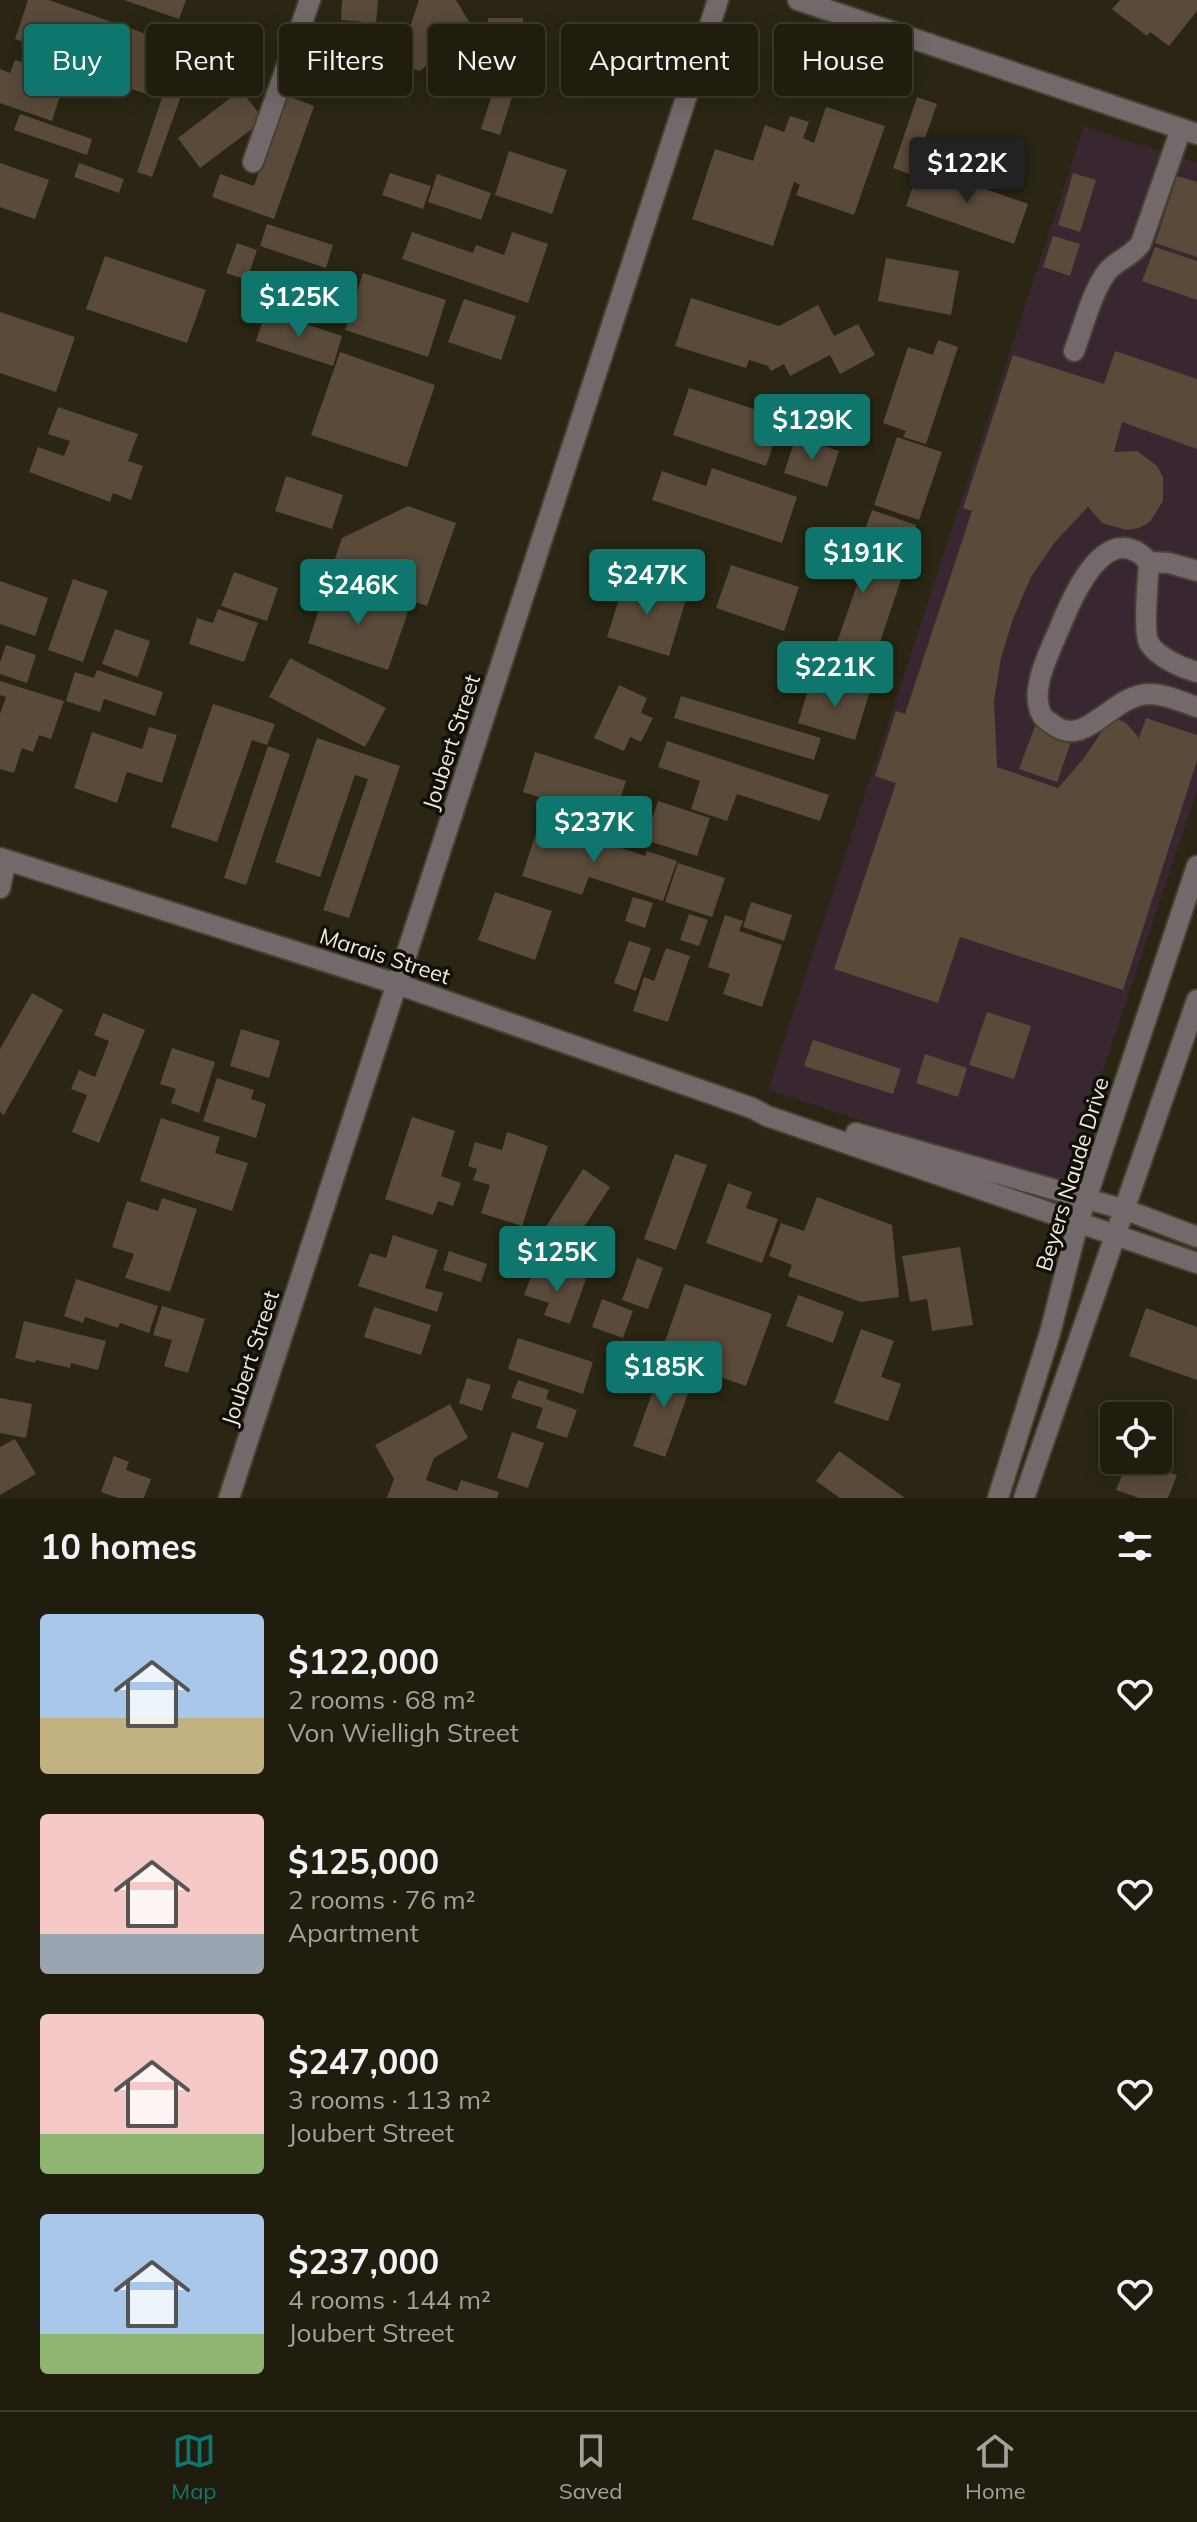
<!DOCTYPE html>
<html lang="en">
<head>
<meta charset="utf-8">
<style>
	:root { --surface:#201c0e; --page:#2d291c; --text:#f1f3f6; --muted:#a2a19e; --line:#3d3a2e; --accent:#0f766e }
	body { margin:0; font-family:Mulish,sans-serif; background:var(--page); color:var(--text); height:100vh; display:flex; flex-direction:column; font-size:30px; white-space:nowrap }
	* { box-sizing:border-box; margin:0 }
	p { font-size:26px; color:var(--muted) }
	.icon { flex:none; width:44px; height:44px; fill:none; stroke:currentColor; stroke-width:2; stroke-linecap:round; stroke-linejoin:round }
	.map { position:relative; height:1498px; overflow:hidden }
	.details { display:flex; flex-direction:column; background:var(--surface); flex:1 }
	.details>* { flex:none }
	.guide { position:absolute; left:24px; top:24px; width:1150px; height:72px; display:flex; gap:16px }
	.fabs { position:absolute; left:1100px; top:1402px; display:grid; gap:16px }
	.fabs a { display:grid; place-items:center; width:72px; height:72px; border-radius:8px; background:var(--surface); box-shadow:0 4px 20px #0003,0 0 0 2px var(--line); font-size:40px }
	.price { position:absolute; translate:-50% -68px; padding:0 18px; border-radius:8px; background:var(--accent); color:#fff; font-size:26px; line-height:52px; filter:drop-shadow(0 2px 4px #0008) }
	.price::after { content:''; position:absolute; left:50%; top:48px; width:24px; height:18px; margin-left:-12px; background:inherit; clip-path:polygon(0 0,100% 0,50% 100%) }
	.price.active { background:#222; color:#fff }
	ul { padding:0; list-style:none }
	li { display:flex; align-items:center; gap:24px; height:200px; padding:0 40px }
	li span { display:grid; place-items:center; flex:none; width:224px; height:160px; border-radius:8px; color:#555 }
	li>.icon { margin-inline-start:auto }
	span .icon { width:96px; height:96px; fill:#fffc; stroke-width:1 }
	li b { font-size:34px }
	h2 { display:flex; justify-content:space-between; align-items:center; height:96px; padding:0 40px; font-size:34px }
	.pill { padding:0 28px; border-radius:8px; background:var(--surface); box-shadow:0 4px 20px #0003,0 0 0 2px var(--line); font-size:28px; line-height:72px }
	.pill.active { background:var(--accent); color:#fff }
	.dock { display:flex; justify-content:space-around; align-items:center; height:112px; border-top:2px solid var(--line); background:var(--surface); font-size:22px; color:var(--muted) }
	.dock a { display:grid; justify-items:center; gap:4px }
	.dock .active { color:var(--accent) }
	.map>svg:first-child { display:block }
	.commercial { fill:#382731 }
	.building { fill:#594a3a }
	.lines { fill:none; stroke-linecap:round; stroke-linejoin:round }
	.minor-casing { stroke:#454230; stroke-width:24 }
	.minor { stroke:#73686a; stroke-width:20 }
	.labels { text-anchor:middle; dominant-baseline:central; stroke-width:7; stroke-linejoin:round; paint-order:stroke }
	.street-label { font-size:22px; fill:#eeebdf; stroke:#110f07 }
</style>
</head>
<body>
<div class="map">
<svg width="1197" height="1498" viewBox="0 0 1197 1498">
	<rect width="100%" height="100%" fill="#2a2613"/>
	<path class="commercial" d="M1084,126L1197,163V791L1064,1186L768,1090Z"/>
	<path class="building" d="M28,0H49L175,44L156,97L110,82L122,45L112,72L15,39Z
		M124,0H186L179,19Z
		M342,0H378L376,23L341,20Z
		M419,0H456L471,25L420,71L399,65L389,93L365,85L387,22L409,30Z
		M1120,0H1197V11L1169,46L1150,32L1147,36L1112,9Z
		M488,18H523V73H489Z
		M309,33L336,42L322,83L295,73Z
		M15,60L66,77L52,121L0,103V69L10,73Z
		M173,65L190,71L152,177L137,172Z
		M496,82L515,88L500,135L481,129Z
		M241,90L264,120L200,168L178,138Z
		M285,95L314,106L274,219L212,197L220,174L254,186Z
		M917,97L937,104L912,175L893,168Z
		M826,107L885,126L854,215L796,195L800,185L794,182L773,246L692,219L715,149L753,161L765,125L784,132L790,116L809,122L803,138L814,143Z
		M20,114L92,139L87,155L14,130Z
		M509,151L567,170L552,214L495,195Z
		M0,163L49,180L35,219L0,207Z
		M79,163L124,179L119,193L74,177Z
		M920,166L1028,204L1014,244L906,206Z
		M390,173L431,186L423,209L382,195Z
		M1073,173L1096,180L1080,232L1058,225Z
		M437,174L491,193L481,220L428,202Z
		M1177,176L1197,182V257L1155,243Z
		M267,224L333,245L326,268L260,246Z
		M412,232L473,253L476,245L504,255L512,232L548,244L528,303L402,259Z
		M1053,236L1080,244L1070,276L1043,267Z
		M237,243L257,250L247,280L226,273Z
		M1155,247L1197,261V300L1142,281Z
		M105,256L206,290L187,343L86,309Z
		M886,258L959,271L951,315L878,301Z
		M363,273L446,300L428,357L345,330Z
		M263,281L307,295L300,316L256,302Z
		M691,298L779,326L818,305L834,336L858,324L875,355L840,374L830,355L790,376L784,364L771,371L768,366L749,360L746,368L675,346Z
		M464,299L516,316L501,360L448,342Z
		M266,311L342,336L333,366L256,341Z
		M0,312L75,337L56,392L0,373Z
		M938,340L958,347L926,444L903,437L906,431L883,423L908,347L933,355Z
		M1115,351L1197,379V449L1122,422L1114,452L1137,451L1157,466L1163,477V501L1150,522L1139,528L1126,530L1102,523L1088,507L1055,542L1031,577L1013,619L1001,658L994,701L997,767L1058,788L1084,758L1112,716L1126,723L1139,738L1146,718L1197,735V761L1123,990L960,937L938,1003L834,969L896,783L875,776L896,711L905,714L972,511L963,508L1013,355L1104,384Z
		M340,352L435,385L407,467L311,435Z
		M689,388L782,418L766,466L673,435Z
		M58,407L138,434L128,461L143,466L131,500L113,493L110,502L29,472L38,447L64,456L70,441L48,434Z
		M796,437L839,451L827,487L784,473Z
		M897,437L942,452L919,520L874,505Z
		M712,468L797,497L782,543L652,500L662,471L706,486Z
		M286,476L343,495L332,529L275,511Z
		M408,506L456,523L427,606L330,573L342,538Z
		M872,510L916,525L903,564L858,549Z
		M819,541L905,568L875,657L836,645L859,579L812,564Z
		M731,565L799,587L784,631L716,608Z
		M234,572L278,588L267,621L221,606Z
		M626,577L687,596L669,656L607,637Z
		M73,579L108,591L83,662L48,650Z
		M0,581L48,598L35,636L0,624Z
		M327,585L408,612L388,670L308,643Z
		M218,609L258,623L244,662L189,644L197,618L213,623Z
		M115,629L150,641L138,677L102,664Z
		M6,645L36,655L27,683L0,674V662Z
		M290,658L386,708L365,747L269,697Z
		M97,670L163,692L155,716L104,699L100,712L66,701L75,672L94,678Z
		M833,679L870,691L855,740L798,723L809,686L828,691Z
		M0,681L64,701L51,739L39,735L33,752L22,748L14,773L0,769V714L6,697L0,695Z
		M619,685L647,698L641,713L653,718L641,742L630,737L624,751L594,738Z
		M681,696L821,738L814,760L674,718Z
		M213,704L275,724L267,745L252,740L217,842L171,827Z
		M1035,726L1072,739L1057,782L1019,769Z
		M149,727L177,735L162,783L127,772L117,803L74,788L92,732L142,749Z
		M317,738L400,766L349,918L323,910L368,779L355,775L320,877L275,862Z
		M667,741L829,795L820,821L737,794L727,821L691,809L700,781L658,767Z
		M268,746L290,754L246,885L224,878Z
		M535,752L626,781L613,821L523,792Z
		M658,801L710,818L697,856L645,840Z
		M540,821L645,856L647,851L677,861L663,901L589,877L582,895L522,876Z
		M678,863L725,878L712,917L665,902Z
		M495,892L552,911L535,960L478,940Z
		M633,897L653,903L645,928L625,921Z
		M751,902L792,915L784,941L743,927Z
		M689,914L708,920L699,946L680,940Z
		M725,915L743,921L739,931L782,945L762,1007L723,994L730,974L708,967Z
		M629,941L651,948L636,991L614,983Z
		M666,948L690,956L668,1022L633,1011L644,977L654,981Z
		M32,993L63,1010L4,1115L0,1112V1049Z
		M987,1012L1031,1026L1014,1079L969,1065Z
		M103,1013L145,1030L99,1143L72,1132L87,1095L71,1089L79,1070L95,1077L109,1041L94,1035Z
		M241,1029L280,1041L269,1078L230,1066Z
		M813,1040L901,1069L893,1094L804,1066Z
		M172,1048L215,1062L199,1113L171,1103L176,1089L160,1084Z
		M925,1054L967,1068L958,1097L916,1083Z
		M217,1078L254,1090L251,1099L266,1104L256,1138L203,1121Z
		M412,1117L455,1131L441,1176L461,1183L453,1206L438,1201L433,1215L385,1199Z
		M161,1118L220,1137L215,1153L248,1163L232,1211L140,1181Z
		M507,1132L548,1146L522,1226L481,1213L490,1185L473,1180L477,1169L468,1166L475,1142L502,1150Z
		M675,1154L707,1165L676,1250L644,1239Z
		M583,1169L610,1187L558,1267L531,1250Z
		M728,1183L752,1192L746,1208L778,1219L762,1263L706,1243Z
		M817,1197L892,1225L899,1297L861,1302L788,1276L792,1265L769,1256L781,1223L804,1231Z
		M162,1198L197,1209L170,1292L125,1278L134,1254L112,1247L127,1201L158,1211Z
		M393,1235L438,1250L425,1288L443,1293L437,1312L358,1286L370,1253L386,1258Z
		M960,1247L973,1325L932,1331L927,1299L910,1302L902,1256Z
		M449,1251L487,1264L481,1282L443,1270Z
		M637,1258L663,1268L648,1309L622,1300Z
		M561,1270L586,1279L570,1324L544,1315L549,1303L524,1295L533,1271L557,1279Z
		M76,1279L158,1306L149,1333L120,1323L118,1328L85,1317L83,1323L64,1316Z
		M685,1284L772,1314L746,1386L660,1356Z
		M798,1295L844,1312L833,1343L786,1326Z
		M602,1299L633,1311L623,1338L592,1327Z
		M162,1306L205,1319L188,1373L164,1366L172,1340L153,1335Z
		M374,1307L431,1325L421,1355L364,1337Z
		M1146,1308L1197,1327V1380L1129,1356Z
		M24,1321L106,1341L98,1370L71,1363L70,1368L36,1360L35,1363L15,1358Z
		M861,1329L894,1341L881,1377L901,1384L888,1421L834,1403Z
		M518,1338L593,1362L583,1394L508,1369Z
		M664,1360L696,1372L665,1457L633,1446Z
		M467,1378L491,1385L482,1411L459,1403Z
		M518,1380L549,1390L546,1399L577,1410L567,1438L536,1428L543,1408L511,1398Z
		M0,1398L32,1404L26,1438L0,1433Z
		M450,1404L468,1438L434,1458L426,1480L457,1491L461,1480L499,1492L497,1498H387L394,1479L375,1445Z
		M1147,1406L1174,1416L1158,1460V1416H1143Z
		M512,1432L544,1443L528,1488L497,1478Z
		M15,1439L36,1474L0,1495V1447Z
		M839,1451L905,1498H840L816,1481Z
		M114,1456L129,1462L126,1470L151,1479L144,1498H118L101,1492Z
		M1128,1460H1158L1155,1468L1177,1475L1168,1498H1139L1116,1490Z"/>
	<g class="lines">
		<defs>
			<path id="minor" d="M798,0L1197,134
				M253,162L310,0
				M1074,351C1083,328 1092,291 1107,272C1116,260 1132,257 1141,243L1181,129
				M1149,562L1169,563L1197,571
				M1197,672C1182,668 1157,657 1149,643C1143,633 1148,577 1149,562C1107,516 1073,595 1060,627C1051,649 1028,691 1042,715C1044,719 1048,721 1051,723C1085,752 1110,695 1149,694C1165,694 1182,702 1197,707
				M0,858L397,984L752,1108L767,1116L1197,1263
				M0,888L6,860
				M856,1133L1126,1210L1197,1237
				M229,1498L718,0
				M998,1498L1050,1333L1078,1223L1197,866
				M1024,1498L1197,1000"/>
		</defs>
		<use href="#minor" class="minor-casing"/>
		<use href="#minor" class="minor"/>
	</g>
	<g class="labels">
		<g class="street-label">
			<text transform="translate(451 742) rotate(-72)">Joubert Street</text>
			<text transform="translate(385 956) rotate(18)">Marais Street</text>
			<text transform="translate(1072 1174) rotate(-73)">Beyers Naude Drive</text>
			<text transform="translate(250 1358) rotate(-72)">Joubert Street</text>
		</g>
	</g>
</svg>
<div class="fabs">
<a><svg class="icon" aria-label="locate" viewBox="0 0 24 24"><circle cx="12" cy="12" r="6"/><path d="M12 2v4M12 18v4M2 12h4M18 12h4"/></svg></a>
</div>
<b class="price active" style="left:967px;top:205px">$122K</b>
<b class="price" style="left:299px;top:339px">$125K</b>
<b class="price" style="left:812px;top:462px">$129K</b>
<b class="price" style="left:863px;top:595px">$191K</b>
<b class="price" style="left:647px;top:617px">$247K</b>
<b class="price" style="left:358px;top:627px">$246K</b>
<b class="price" style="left:835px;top:709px">$221K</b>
<b class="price" style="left:594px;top:864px">$237K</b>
<b class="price" style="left:557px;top:1294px">$125K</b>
<b class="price" style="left:664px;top:1409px">$185K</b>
<div class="guide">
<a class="pill active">Buy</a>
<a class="pill">Rent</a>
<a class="pill">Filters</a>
<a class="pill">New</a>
<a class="pill">Apartment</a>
<a class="pill">House</a>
</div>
</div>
<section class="details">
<h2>10 homes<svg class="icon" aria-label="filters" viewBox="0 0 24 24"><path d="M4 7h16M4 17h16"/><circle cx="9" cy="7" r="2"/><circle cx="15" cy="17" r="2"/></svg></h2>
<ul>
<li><span style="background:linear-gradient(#a9c7e8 65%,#c2b280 0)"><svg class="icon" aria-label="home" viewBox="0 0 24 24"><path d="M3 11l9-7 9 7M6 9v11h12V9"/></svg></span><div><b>$122,000</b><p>2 rooms · 68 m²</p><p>Von Wielligh Street</p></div><svg class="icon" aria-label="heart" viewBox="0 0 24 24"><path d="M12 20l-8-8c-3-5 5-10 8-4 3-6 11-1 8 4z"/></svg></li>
<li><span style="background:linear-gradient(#f6c9c9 75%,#9aa5b1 0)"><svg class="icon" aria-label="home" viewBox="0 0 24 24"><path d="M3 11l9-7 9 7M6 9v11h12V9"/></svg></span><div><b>$125,000</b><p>2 rooms · 76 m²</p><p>Apartment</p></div><svg class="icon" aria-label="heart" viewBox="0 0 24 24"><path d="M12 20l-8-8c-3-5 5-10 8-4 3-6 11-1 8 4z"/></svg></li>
<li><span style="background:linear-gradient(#f6c9c9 75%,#8fb573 0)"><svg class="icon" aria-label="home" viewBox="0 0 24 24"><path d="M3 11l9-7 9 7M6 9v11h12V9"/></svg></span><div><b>$247,000</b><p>3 rooms · 113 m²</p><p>Joubert Street</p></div><svg class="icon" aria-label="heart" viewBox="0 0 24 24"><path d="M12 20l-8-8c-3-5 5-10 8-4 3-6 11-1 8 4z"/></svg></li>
<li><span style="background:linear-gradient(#a9c7e8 75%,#8fb573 0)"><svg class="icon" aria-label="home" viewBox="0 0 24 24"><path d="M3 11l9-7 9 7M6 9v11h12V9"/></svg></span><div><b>$237,000</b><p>4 rooms · 144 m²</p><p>Joubert Street</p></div><svg class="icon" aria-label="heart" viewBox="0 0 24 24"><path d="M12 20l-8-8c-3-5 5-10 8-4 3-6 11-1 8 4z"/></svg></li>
</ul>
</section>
<nav class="dock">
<a class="active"><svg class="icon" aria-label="map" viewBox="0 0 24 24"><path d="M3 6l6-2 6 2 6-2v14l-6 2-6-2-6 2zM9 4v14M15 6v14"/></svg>Map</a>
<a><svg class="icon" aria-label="saved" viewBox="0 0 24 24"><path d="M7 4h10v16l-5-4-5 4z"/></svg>Saved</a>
<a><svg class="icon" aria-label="home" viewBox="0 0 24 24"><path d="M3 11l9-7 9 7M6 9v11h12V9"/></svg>Home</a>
</nav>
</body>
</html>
